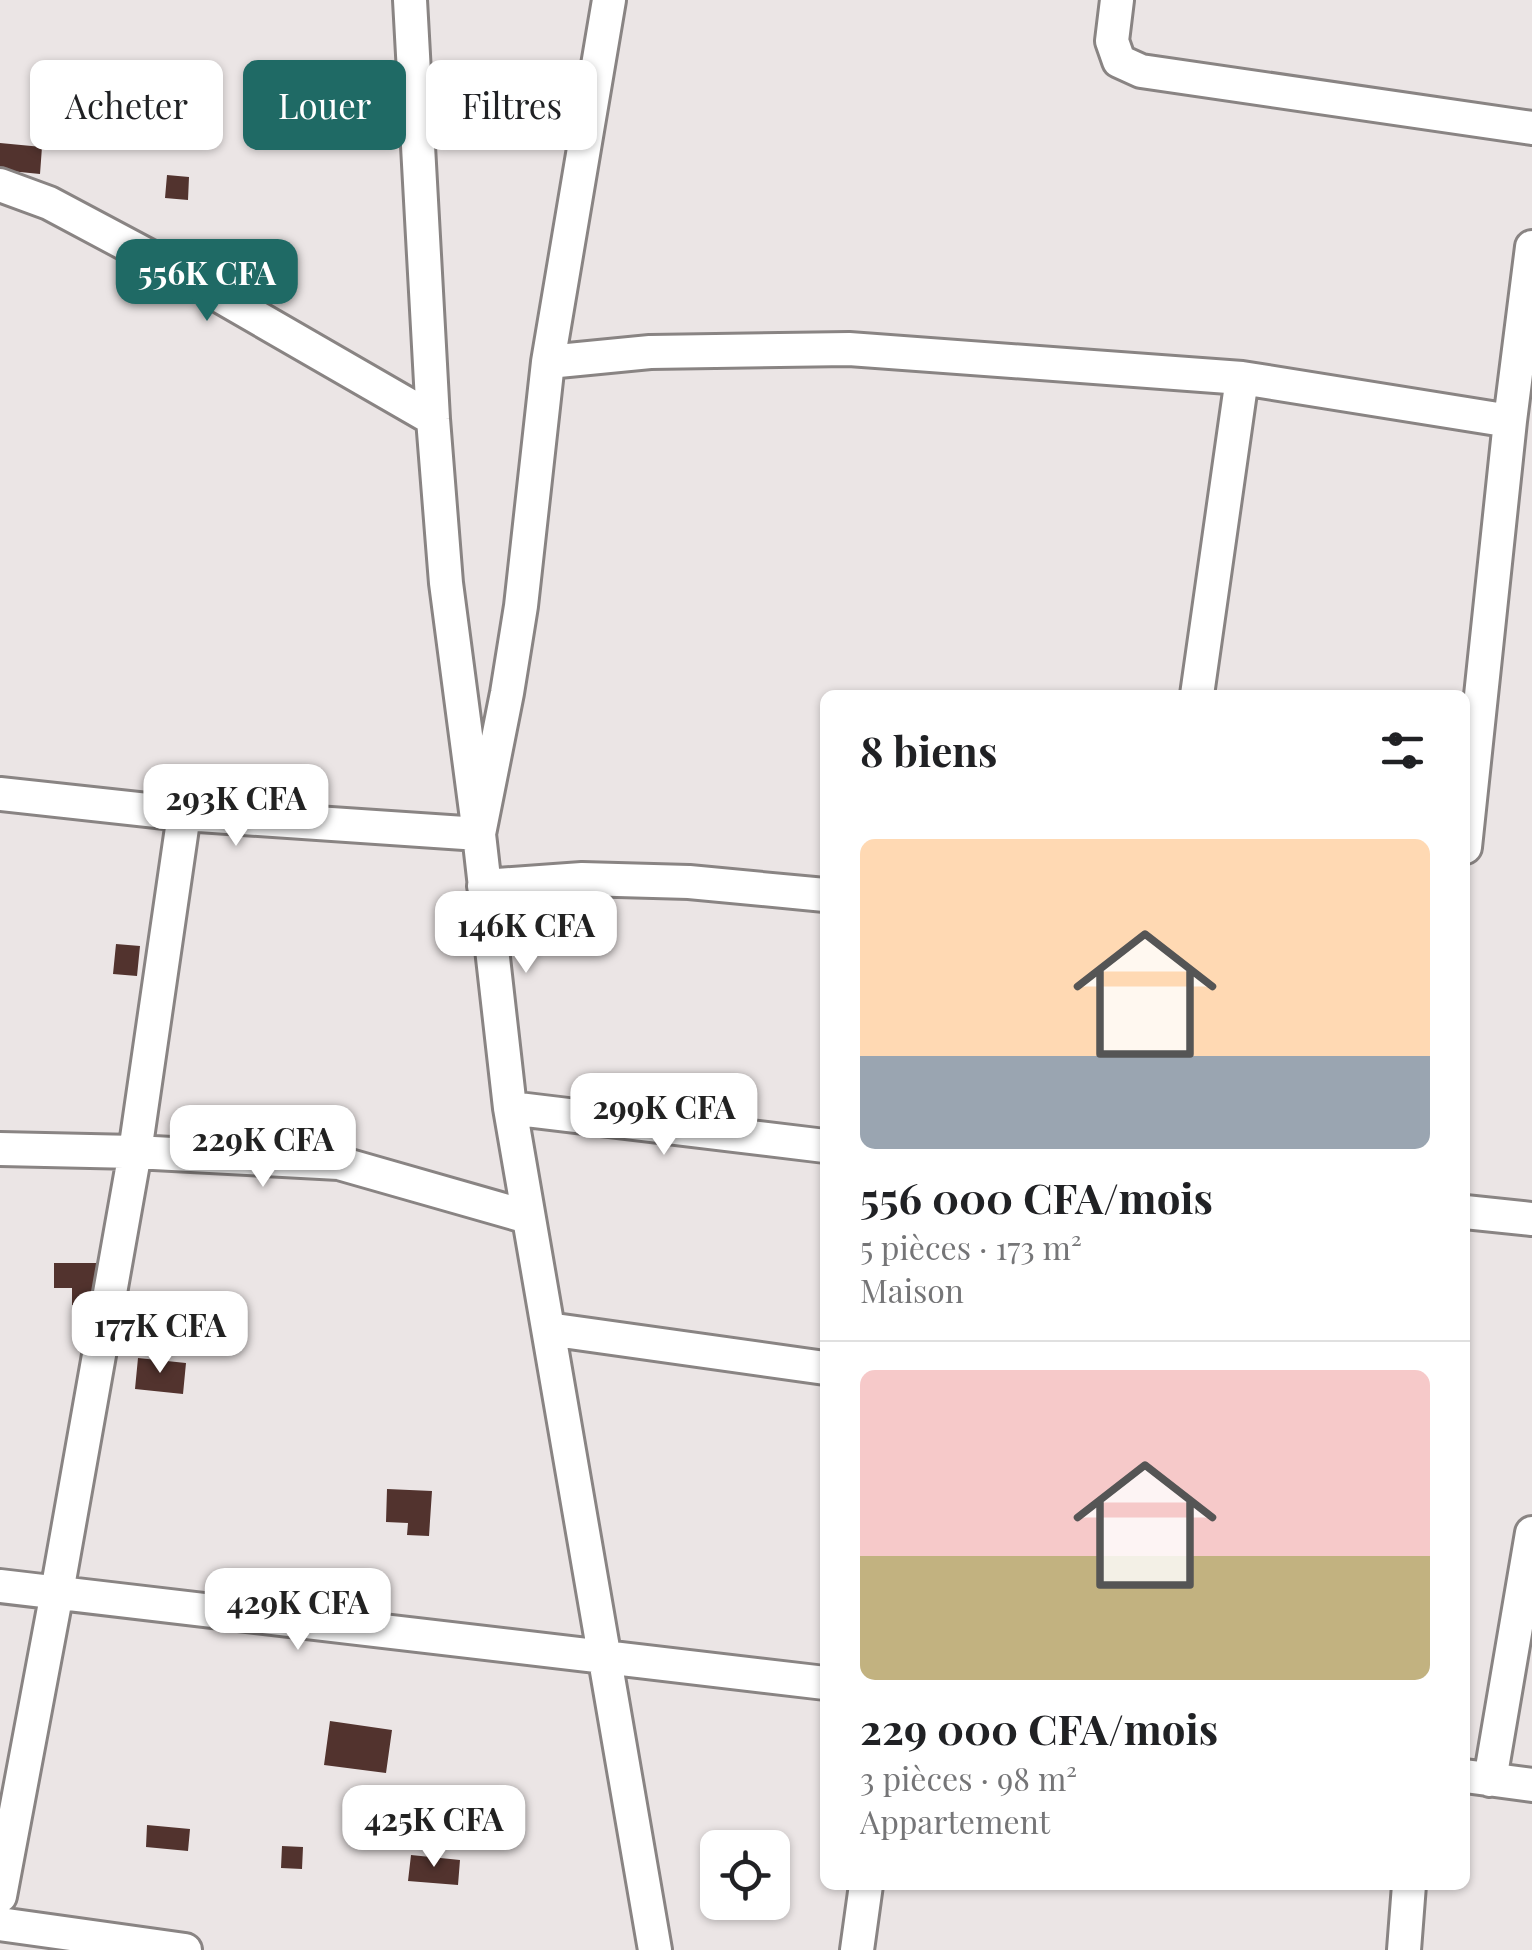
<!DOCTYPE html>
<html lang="fr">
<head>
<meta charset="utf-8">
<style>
	:root { --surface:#fff; --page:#f2f2f2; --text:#202124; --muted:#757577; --line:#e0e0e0; --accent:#1f6a65 }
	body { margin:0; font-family:"Playfair Display",serif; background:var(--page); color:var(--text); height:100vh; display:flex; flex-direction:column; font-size:38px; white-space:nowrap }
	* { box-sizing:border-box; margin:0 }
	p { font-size:32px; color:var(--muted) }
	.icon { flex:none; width:55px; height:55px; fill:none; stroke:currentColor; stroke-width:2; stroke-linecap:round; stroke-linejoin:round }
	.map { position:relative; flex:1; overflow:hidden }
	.panel { position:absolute; left:820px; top:690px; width:650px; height:1200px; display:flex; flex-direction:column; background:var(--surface); border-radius:15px; box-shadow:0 2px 8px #0004 }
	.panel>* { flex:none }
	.guide { position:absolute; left:30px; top:60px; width:640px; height:90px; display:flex; gap:20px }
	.controls { position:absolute; left:700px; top:1830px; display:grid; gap:20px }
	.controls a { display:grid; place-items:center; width:90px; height:90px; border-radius:15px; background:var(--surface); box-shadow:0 2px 8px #0004; font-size:50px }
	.price { position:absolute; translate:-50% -85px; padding:0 22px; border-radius:20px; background:#fff; color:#222; font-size:32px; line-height:65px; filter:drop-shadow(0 2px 5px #0008) }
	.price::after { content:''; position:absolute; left:50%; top:60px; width:30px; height:22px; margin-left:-15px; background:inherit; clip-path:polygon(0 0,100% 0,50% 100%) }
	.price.selected { background:var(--accent); color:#fff }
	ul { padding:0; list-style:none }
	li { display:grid; align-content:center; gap:20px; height:530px; padding:0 40px }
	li+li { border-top:2px solid var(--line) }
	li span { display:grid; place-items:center; height:310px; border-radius:15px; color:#555 }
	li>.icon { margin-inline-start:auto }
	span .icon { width:180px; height:180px; fill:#fffc; stroke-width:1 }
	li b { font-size:42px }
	h2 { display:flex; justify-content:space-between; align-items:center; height:120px; padding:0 40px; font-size:42px }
	.pill { padding:0 35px; border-radius:15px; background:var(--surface); box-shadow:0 2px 8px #0004; font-size:35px; line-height:90px }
	.pill.selected { background:var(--accent); color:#fff }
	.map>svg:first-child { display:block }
	.building { fill:#52332e }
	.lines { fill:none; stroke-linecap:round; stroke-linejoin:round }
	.minor-casing { stroke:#898483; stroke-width:38 }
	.minor { stroke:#fff; stroke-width:32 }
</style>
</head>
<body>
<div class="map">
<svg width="1532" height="1950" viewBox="0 0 1532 1950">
	<rect width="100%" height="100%" fill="#ebe5e5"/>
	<path class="building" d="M0,143L42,147L40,174L0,170Z
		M167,175L189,177L188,200L165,198Z
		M116,944L140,946L137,976L113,974Z
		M54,1263H100L99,1305H72V1288H54Z
		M138,1358L186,1363L183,1394L135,1389Z
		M387,1489L432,1491L429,1536L407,1535L408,1523L386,1522Z
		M330,1721L392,1730L386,1773L324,1765Z
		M429,1820L472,1822L471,1845L428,1844Z
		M388,1822L390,1840L367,1842L371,1823Z
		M147,1825L190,1829L188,1851L146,1847Z
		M282,1846L303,1847L302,1869L281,1868Z
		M411,1855L460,1860L458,1885L408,1881Z"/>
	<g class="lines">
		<defs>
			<path id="minor" d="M410,0L433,419L446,583L479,834L510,1108L655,1950
				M1117,0L1112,41L1119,61L1141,71L1532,128
				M0,185L49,203L173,269L433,419
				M548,362L650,352L849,349L1242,378L1510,421
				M1197,695L1242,378
				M0,794L184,814L479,834L507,693L521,606L548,362L609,0
				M1465,847L1510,421L1532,247
				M484,886L582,879L689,882L825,895
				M510,1108L825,1146
				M0,1149L135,1152L339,1163L528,1217
				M1465,1212L1532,1219
				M548,1329L825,1368
				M0,1586L825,1683
				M1465,1776L1532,1785
				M1490,1780L1532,1533
				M0,1896L57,1592L135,1152L184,814
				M0,1924L185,1950
				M857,1950L866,1885
				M1404,1950L1409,1885"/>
		</defs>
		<use href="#minor" class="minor-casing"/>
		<use href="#minor" class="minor"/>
	</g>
</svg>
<div class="controls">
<a><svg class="icon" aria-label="locate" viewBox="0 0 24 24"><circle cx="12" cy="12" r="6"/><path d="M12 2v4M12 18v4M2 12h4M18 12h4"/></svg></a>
</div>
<b class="price selected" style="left:207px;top:324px">556K CFA</b>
<b class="price" style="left:236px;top:849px">293K CFA</b>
<b class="price" style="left:526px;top:976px">146K CFA</b>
<b class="price" style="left:664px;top:1158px">299K CFA</b>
<b class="price" style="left:263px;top:1190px">229K CFA</b>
<b class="price" style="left:160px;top:1376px">177K CFA</b>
<b class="price" style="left:298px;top:1653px">429K CFA</b>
<b class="price" style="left:434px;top:1870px">425K CFA</b>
<div class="guide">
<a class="pill">Acheter</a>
<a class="pill selected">Louer</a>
<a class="pill">Filtres</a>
</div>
<section class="panel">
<h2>8 biens<svg class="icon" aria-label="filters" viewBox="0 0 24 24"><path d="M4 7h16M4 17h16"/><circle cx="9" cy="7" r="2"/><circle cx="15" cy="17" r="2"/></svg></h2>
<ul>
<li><span style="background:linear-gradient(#ffd9b3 70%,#9aa5b1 0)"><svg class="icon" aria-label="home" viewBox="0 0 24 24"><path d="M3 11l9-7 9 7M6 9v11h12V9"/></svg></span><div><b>556 000 CFA/mois</b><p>5 pièces · 173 m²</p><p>Maison</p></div></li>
<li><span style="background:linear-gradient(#f6c9c9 60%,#c2b280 0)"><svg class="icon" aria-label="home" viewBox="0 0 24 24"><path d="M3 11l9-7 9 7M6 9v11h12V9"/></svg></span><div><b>229 000 CFA/mois</b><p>3 pièces · 98 m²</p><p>Appartement</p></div></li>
</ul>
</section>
</div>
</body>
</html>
